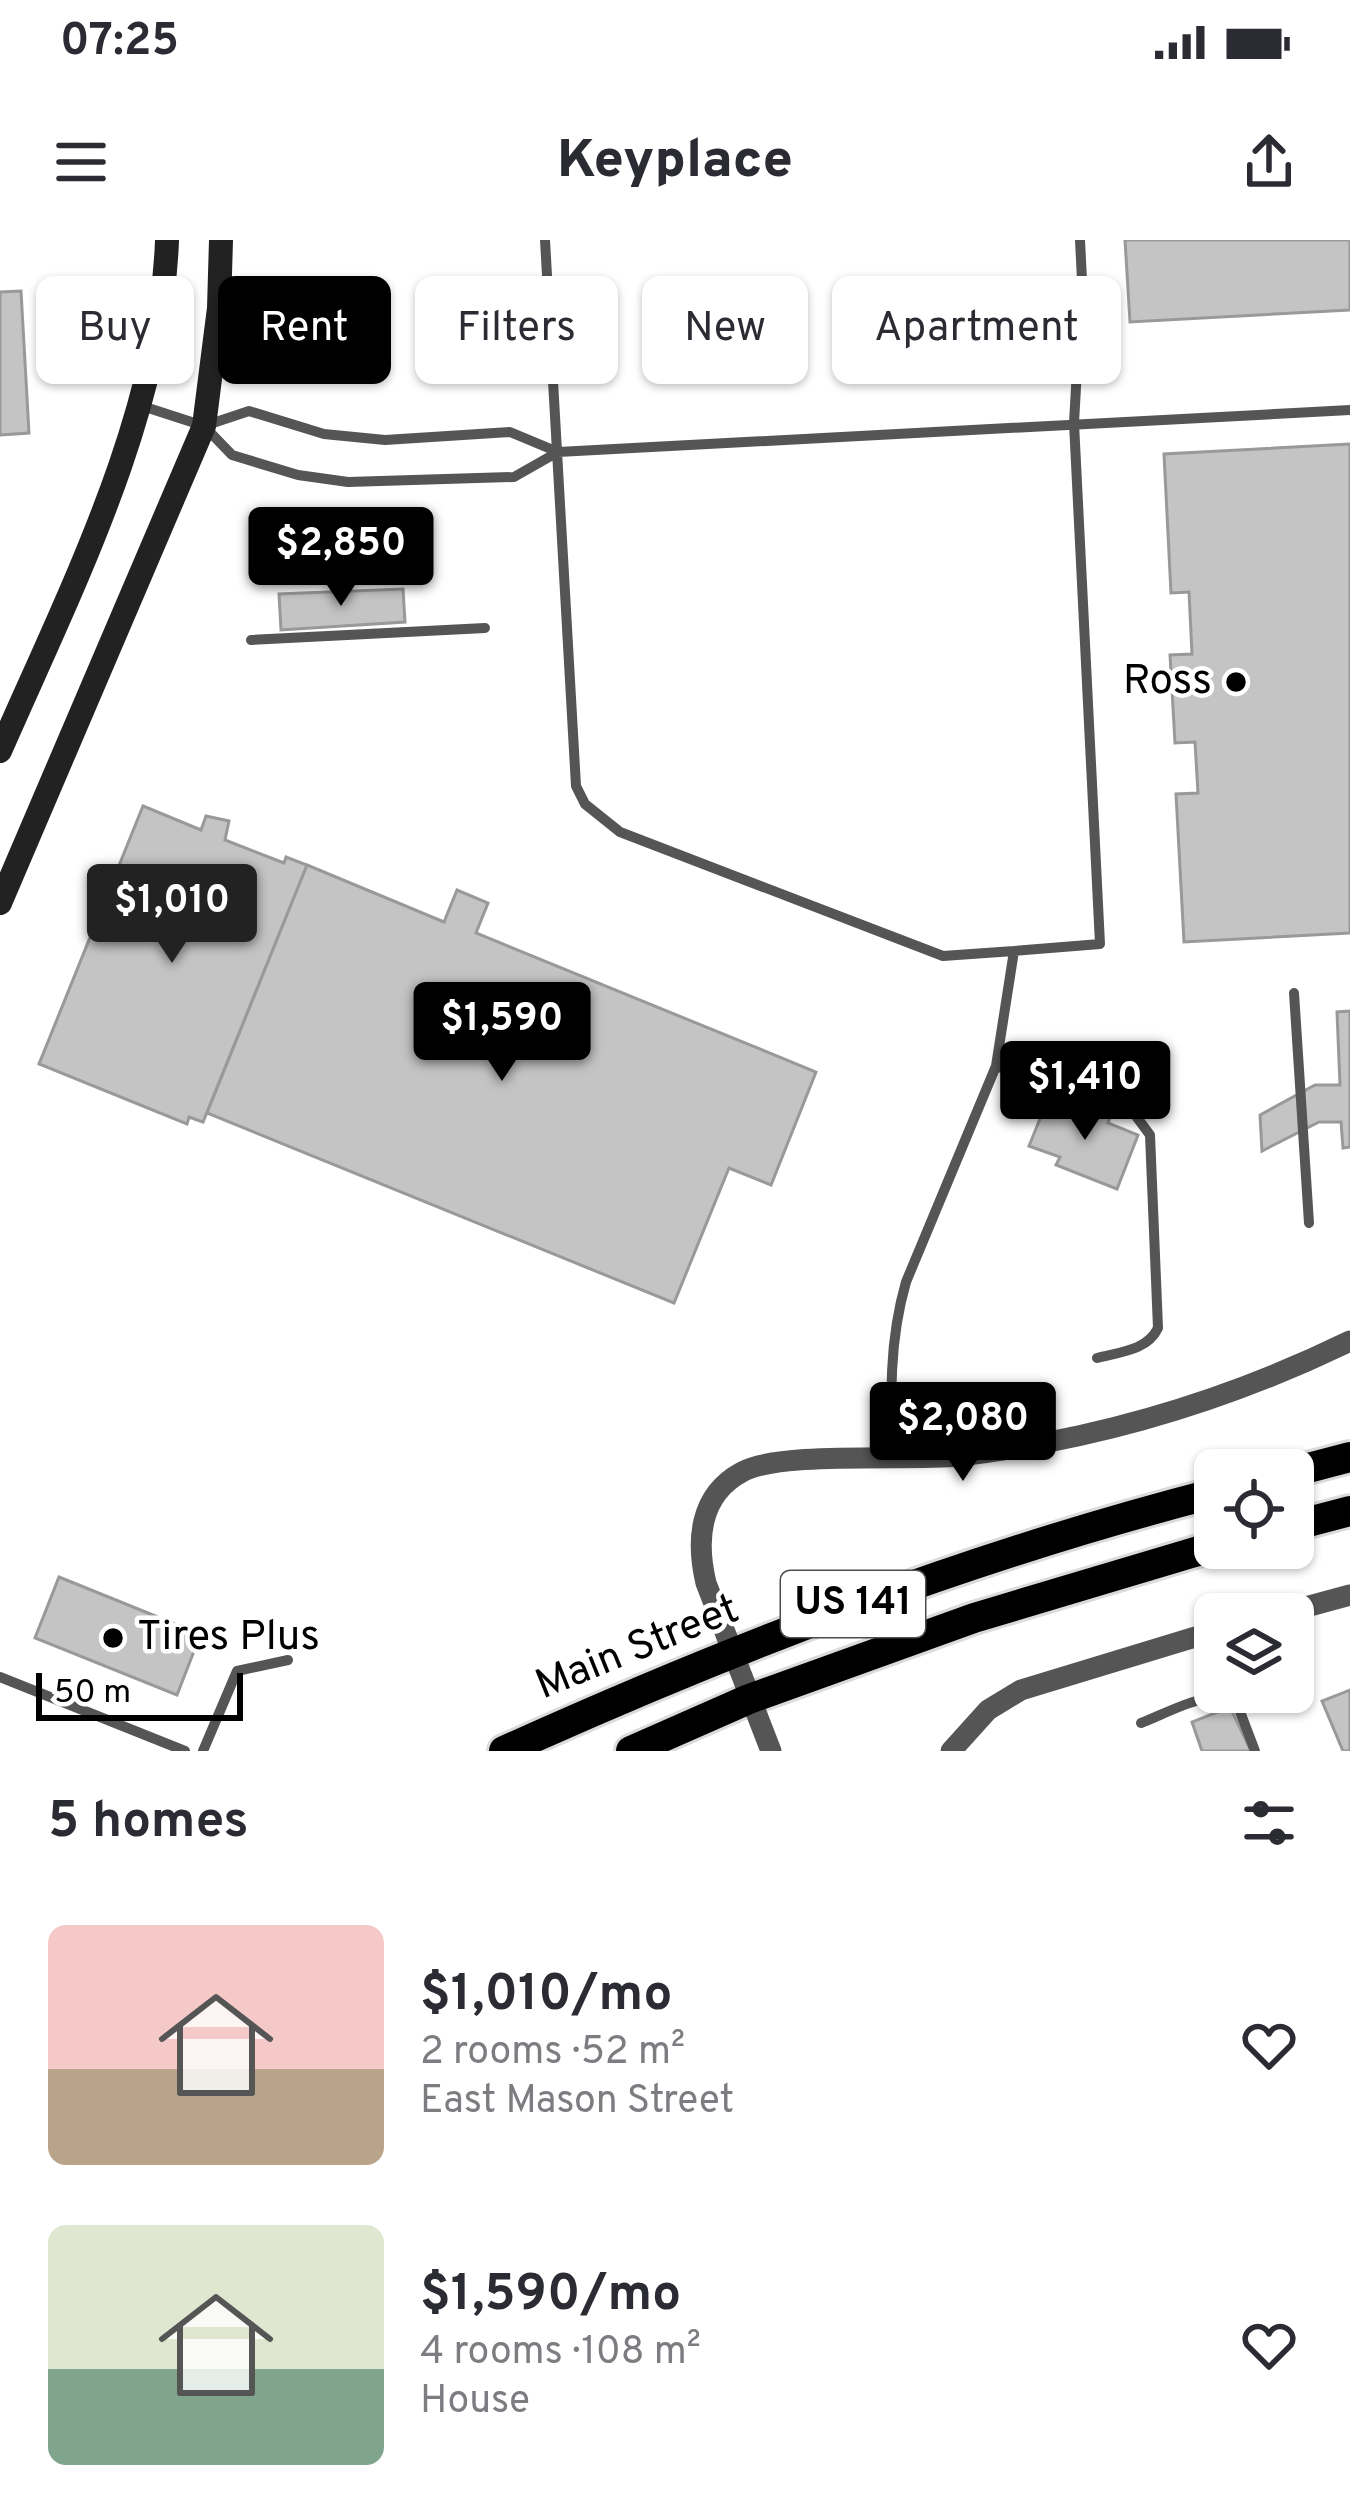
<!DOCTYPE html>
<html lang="en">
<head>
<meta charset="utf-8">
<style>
	:root { --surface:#fff; --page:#f7f7f7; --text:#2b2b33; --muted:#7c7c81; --accent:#000 }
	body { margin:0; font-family:Overpass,sans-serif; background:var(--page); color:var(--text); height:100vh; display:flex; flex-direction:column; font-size:45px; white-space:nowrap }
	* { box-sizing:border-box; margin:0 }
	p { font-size:39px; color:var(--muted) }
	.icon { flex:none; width:66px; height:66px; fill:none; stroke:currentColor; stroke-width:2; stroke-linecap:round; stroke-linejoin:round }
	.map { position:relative; height:1511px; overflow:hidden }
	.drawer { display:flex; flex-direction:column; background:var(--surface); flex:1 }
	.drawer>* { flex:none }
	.guide { position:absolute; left:36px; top:36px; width:1278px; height:108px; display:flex; gap:24px }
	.controls { position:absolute; left:1194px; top:1209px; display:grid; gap:24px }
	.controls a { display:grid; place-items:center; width:120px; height:120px; border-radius:18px; background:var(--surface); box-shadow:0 3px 9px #0004; font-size:60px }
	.scale { position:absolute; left:36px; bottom:30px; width:207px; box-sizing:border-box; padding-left:12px; border:6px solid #000; border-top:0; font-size:33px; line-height:42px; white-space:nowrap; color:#000; -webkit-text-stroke:9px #fff; paint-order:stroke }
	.price { position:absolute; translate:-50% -102px; padding:0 27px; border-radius:12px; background:var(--accent); color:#fff; font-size:39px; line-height:78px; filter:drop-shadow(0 3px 6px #0008) }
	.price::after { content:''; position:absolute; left:50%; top:72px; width:36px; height:27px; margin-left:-18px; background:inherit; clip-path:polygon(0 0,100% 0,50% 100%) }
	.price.current { background:#222; color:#fff }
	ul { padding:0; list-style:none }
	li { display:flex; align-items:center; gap:36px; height:300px; padding:0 48px }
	li span { display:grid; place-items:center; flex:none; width:336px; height:240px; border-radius:18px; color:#555 }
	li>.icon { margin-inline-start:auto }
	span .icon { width:144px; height:144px; fill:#fffc; stroke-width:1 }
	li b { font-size:51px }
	h2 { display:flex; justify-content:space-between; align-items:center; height:144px; padding:0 48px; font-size:51px }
	.chip { padding:0 42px; border-radius:18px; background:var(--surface); box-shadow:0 3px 9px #0004; font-size:42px; line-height:108px }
	.chip.current { background:var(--accent); color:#fff }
	.status { display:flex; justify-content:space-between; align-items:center; height:84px; padding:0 60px; background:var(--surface); direction:ltr }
	.status svg { height:33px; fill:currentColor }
	header { display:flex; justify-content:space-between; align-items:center; height:156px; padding:0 48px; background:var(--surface); font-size:54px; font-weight:800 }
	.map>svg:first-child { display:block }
	.building { fill:#c4c4c4; stroke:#999; stroke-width:3 }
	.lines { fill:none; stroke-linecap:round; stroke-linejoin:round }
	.primary-casing { stroke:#dbdbdb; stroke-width:36 }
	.lane { stroke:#555; stroke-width:10 }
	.street { stroke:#555; stroke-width:21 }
	.secondary { stroke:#222; stroke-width:24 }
	.primary { stroke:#000; stroke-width:30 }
	.poi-dot { fill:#000; stroke:#fff; stroke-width:4.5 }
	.labels { text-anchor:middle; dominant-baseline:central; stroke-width:9; stroke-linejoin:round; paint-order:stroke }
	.shield { fill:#fff; stroke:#4c4c4c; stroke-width:3 }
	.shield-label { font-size:39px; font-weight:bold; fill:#000 }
	.poi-label { font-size:42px; fill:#000; stroke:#fff; text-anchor:end }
	.street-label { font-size:42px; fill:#000; stroke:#fff }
</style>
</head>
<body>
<div class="status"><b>07:25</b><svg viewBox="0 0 49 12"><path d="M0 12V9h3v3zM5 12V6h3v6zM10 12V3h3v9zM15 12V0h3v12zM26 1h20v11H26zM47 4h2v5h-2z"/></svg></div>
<header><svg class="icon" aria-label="menu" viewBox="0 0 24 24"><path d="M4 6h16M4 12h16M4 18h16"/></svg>Keyplace<svg class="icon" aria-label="share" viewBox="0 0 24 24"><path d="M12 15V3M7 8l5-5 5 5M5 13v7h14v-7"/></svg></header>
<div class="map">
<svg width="1350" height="1511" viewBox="0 0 1350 1511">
	<rect width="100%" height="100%" fill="#fff"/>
	<path class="building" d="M1125,0H1350V70L1130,82Z
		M21,51L29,193L0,195V52Z
		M1350,204V693L1184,702L1176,554L1198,553L1195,502L1175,503L1170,415L1192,414L1189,352L1171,353L1164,214Z
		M403,349L405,382L281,390L279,354Z
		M143,566L201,590L206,576L229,581L225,600L284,623L286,617L307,625L203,882L189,877L187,884L39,824Z
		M307,625L444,682L457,650L488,663L476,693L816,832L771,945L729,928L674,1063L207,873Z
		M1350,771V907L1343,908L1341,882H1319L1262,911L1260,875L1315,845H1340L1337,772Z
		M1048,859L1089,876L1092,867L1111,875L1108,883L1138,895L1117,949L1056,925L1060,917L1029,906Z
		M59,1337L190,1390L196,1406L177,1455L35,1398Z
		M1350,1450V1511H1343L1322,1461Z
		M1230,1467L1251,1511H1202L1192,1482Z"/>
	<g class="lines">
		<defs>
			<path id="primary" d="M1293,1232L1350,1217
				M1293,1286L1350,1271
				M504,1511C734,1407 970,1316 1215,1253
				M631,1511L749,1459L974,1378L1215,1306"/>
		</defs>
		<use href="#primary" class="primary-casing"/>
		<path class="lane" d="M545,0L576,546L585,564L620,592L943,716L1014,711
			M139,165L204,186L232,215L298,235L348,242L514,237L558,212
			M207,185L249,171L324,194L385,200L510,192L558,212L1350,170
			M251,400L485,388
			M1294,753L1309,983
			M996,826L1133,872L1150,895L1158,1088C1147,1111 1119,1112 1097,1118
			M894,1218C890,1158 889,1101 906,1042L996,826L1014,711L1100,704L1074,183L1082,40L1080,0
			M0,1437L185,1511
			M1141,1483C1168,1473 1209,1448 1236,1461L1255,1511
			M203,1511L237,1431L288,1420"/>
		<path class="street" d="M1280,1374L1350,1355
			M771,1511L706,1343C696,1301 699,1255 742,1232C780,1211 908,1221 959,1216C1095,1200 1227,1161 1350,1101
			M951,1511L988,1470L1021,1450L1215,1391"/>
		<path class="secondary" d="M0,511C69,353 161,175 167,0
			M0,663L204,186L219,68L221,0"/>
		<use href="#primary" class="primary"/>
	</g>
	<g class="poi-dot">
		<circle cx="1236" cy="442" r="12"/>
		<circle cx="113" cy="1398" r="12"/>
	</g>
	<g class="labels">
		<rect class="shield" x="781" y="1331" width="144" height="66" rx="9"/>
		<g class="shield-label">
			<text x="853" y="1364">US 141</text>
		</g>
		<g class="poi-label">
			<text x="1212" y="442">Ross</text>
			<text x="137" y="1398" text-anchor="start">Tires Plus</text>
		</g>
		<g class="street-label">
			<text transform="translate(638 1409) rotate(-22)">Main Street</text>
		</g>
	</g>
</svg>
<div class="controls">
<a><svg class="icon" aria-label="locate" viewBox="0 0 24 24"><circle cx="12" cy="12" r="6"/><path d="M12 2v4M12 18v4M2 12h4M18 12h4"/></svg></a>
<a><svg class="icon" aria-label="layers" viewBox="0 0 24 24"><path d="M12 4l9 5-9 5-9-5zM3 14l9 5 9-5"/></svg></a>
</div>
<div class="scale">50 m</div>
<b class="price" style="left:341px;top:369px">$2,850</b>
<b class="price current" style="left:172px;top:726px">$1,010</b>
<b class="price" style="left:502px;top:844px">$1,590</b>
<b class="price" style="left:1085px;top:903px">$1,410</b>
<b class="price" style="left:963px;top:1244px">$2,080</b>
<div class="guide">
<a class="chip">Buy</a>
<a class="chip current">Rent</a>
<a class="chip">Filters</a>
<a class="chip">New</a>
<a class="chip">Apartment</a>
</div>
</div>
<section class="drawer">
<h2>5 homes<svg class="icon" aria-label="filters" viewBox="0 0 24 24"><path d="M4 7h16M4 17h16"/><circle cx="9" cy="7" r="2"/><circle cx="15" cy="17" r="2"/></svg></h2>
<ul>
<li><span style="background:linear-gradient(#f6c9c9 60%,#b9a48a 0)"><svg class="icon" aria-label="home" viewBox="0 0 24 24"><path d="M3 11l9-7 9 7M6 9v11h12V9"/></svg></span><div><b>$1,010/mo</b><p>2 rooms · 52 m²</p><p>East Mason Street</p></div><svg class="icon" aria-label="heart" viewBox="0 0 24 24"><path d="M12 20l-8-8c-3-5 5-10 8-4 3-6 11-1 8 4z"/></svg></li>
<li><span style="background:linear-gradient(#dfe7d0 60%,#7fa58c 0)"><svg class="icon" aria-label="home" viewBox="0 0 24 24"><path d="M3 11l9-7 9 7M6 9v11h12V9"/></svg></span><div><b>$1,590/mo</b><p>4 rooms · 108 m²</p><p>House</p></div><svg class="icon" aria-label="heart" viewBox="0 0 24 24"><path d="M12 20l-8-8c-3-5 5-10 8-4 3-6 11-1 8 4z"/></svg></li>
</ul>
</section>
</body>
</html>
